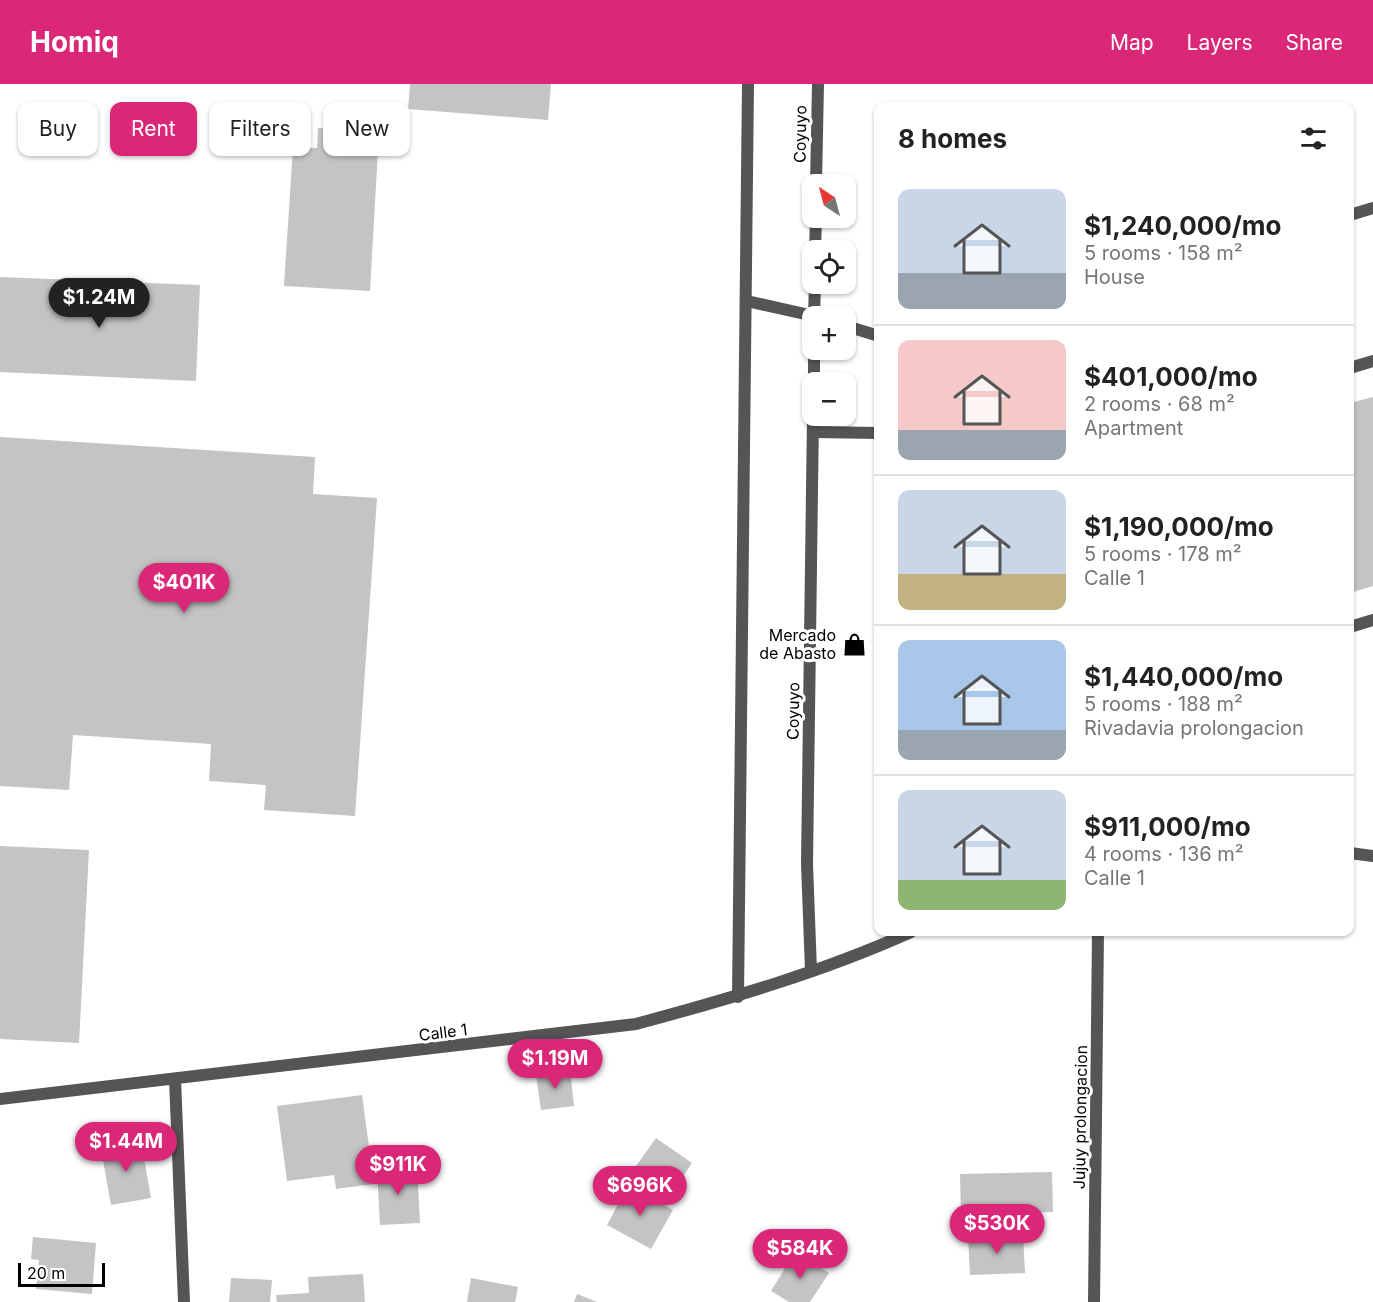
<!DOCTYPE html>
<html lang="en">
<head>
<meta charset="utf-8">
<style>
	:root { --surface:#fff; --page:#f6f6f6; --text:#222; --muted:#767676; --line:#e0e0e0; --accent:#db2777 }
	body { margin:0; font-family:Inter,sans-serif; background:var(--page); color:var(--text); height:100vh; display:flex; flex-direction:column; font-size:22px; white-space:nowrap }
	* { box-sizing:border-box; margin:0 }
	p { font-size:20px; color:var(--muted) }
	.icon { flex:none; width:33px; height:33px; fill:none; stroke:currentColor; stroke-width:2; stroke-linecap:round; stroke-linejoin:round }
	.map { position:relative; flex:1; overflow:hidden }
	.side { position:absolute; left:874px; top:18px; width:480px; height:834px; display:flex; flex-direction:column; background:var(--surface); border-radius:12px; box-shadow:0 2px 4px #0004 }
	.side>* { flex:none }
	.guide { position:absolute; left:18px; top:18px; width:570px; height:54px; display:flex; gap:12px }
	.needle { width:39px; rotate:324deg }
	.fabs { position:absolute; left:802px; top:90px; display:grid; gap:12px }
	.fabs a { display:grid; place-items:center; width:54px; height:54px; border-radius:12px; background:var(--surface); box-shadow:0 2px 4px #0004; font-size:30px }
	.scale { position:absolute; left:18px; bottom:15px; width:87px; box-sizing:border-box; padding-left:6px; border:3px solid #000; border-top:0; font-size:16px; line-height:21px; white-space:nowrap; color:#000; -webkit-text-stroke:4px #fff; paint-order:stroke }
	.price { position:absolute; translate:-50% -51px; padding:0 14px; border-radius:21px; background:var(--accent); color:#fff; font-size:20px; line-height:39px; filter:drop-shadow(0 2px 3px #0008) }
	.price::after { content:''; position:absolute; left:50%; top:36px; width:18px; height:14px; margin-left:-9px; background:inherit; clip-path:polygon(0 0,100% 0,50% 100%) }
	.price.on { background:#222; color:#fff }
	ul { padding:0; list-style:none }
	li { display:flex; align-items:center; gap:18px; height:150px; padding:0 24px }
	li+li { border-top:2px solid var(--line) }
	li span { display:grid; place-items:center; flex:none; width:168px; height:120px; border-radius:12px; color:#555 }
	li>.icon { margin-inline-start:auto }
	span .icon { width:72px; height:72px; fill:#fffc; stroke-width:1 }
	li b { font-size:26px }
	h2 { display:flex; justify-content:space-between; align-items:center; height:72px; padding:0 24px; font-size:26px }
	.tag { padding:0 21px; border-radius:12px; background:var(--surface); box-shadow:0 2px 4px #0004; font-size:21px; line-height:54px }
	.tag.on { background:var(--accent); color:#fff }
	header { display:flex; align-items:center; gap:36px; box-sizing:border-box; height:84px; padding:0 30px; background:var(--accent); color:#fff }
	header strong { font-size:28px }
	nav { display:flex; gap:33px; margin-inline-start:auto; font-size:21px }
	.map>svg:first-child { display:block }
	.building { fill:#c4c4c4 }
	.lines { fill:none; stroke-linecap:round; stroke-linejoin:round }
	.service { stroke:#555; stroke-width:12 }
	.minor { stroke:#555; stroke-width:12 }
	.labels { text-anchor:middle; dominant-baseline:central; stroke-width:6; stroke-linejoin:round; paint-order:stroke }
	.street-label { font-size:16px; fill:#000; stroke:#fff }
	.poi-label { font-size:16px; fill:#000; stroke:#fff; text-anchor:end }
</style>
</head>
<body>
<header>
<strong>Homiq</strong>
<nav><a>Map</a><a>Layers</a><a>Share</a></nav>
</header>
<div class="map">
<svg width="1373" height="1218" viewBox="0 0 1373 1218">
	<rect width="100%" height="100%" fill="#fff"/>
	<path class="building" d="M410,0H551L548,36L408,25Z
		M318,44L379,48L370,207L284,202L293,63L317,64Z
		M0,193L200,201L196,297L0,288Z
		M1373,313V502L1350,509V319Z
		M0,353L315,373L313,410L377,414L355,732L264,726L266,701L209,697L211,660L73,651L69,706L0,702Z
		M0,762L89,766L79,959L0,955Z
		M570,986L574,1022L541,1026L536,991Z
		M362,1011L374,1100L336,1105L334,1091L287,1097L277,1022Z
		M656,1054L692,1079L671,1110L634,1085Z
		M141,1057L151,1114L111,1121L101,1065Z
		M417,1083L420,1139L380,1141L377,1085Z
		M1052,1088L1053,1128L961,1131L960,1090Z
		M628,1102L673,1126L651,1165L607,1141Z
		M1023,1150L1025,1189L970,1191L968,1153Z
		M33,1153L96,1159L92,1210L36,1205L39,1176L31,1175Z
		M795,1168L829,1189L810,1218H789L771,1207Z
		M363,1190L365,1218H277L276,1211L309,1209L308,1193Z
		M231,1194L272,1196L270,1218H229Z
		M471,1194L518,1203L515,1218H467Z
		M577,1210L597,1218H574Z"/>
	<g class="lines">
		<path class="service" d="M1350,131L1373,124
			M846,242L879,252
			M1350,284L1373,277
			M813,348L879,349
			M1350,543L1373,536"/>
		<path class="minor" d="M816,100L818,0
			M815,166L816,134
			M747,217L814,232L815,200
			M814,298V266
			M1350,769L1373,772
			M811,887L807,780L813,332
			M738,913L748,0
			M175,995L184,1218
			M0,1015L636,940C729,915 822,888 911,848
			M1094,1218L1098,848"/>
	</g>
	<defs>
		<symbol id="shop-bare" viewBox="-9 -9 18 18"><path d="M-5-2.5h2.3a2.7 3.5 0 0 1 5.4 0H5L5.5 6h-11ZM-1.5-2.5h3a1.5 2.3 0 0 0-3 0Z" fill="#000" stroke="#fff" stroke-width="2.5" paint-order="stroke"/></symbol>
	</defs>
	<g fill-rule="evenodd">
		<use href="#shop-bare" x="838" y="544" width="33" height="33"/>
	</g>
	<g class="labels">
		<g class="street-label">
			<text transform="translate(800 50) rotate(-89)">Coyuyo</text>
			<text transform="translate(793 627) rotate(-89)">Coyuyo</text>
			<text transform="translate(443 948) rotate(-7)">Calle 1</text>
			<text transform="translate(1080 1033) rotate(-89)">Jujuy prolongacion</text>
		</g>
		<g class="poi-label">
			<text x="836" y="551">Mercado<tspan x="836" dy="18">de Abasto</tspan></text>
		</g>
	</g>
</svg>
<div class="fabs">
<a><svg class="needle" viewBox="-14 -14 28 28"><path d="M0-13l5 13h-10z" fill="#e53935"/><path d="M0 13l5-13h-10z" fill="#767676"/></svg></a>
<a><svg class="icon" aria-label="locate" viewBox="0 0 24 24"><circle cx="12" cy="12" r="6"/><path d="M12 2v4M12 18v4M2 12h4M18 12h4"/></svg></a>
<a>+</a>
<a>−</a>
</div>
<div class="scale">20 m</div>
<b class="price on" style="left:99px;top:245px">$1.24M</b>
<b class="price" style="left:184px;top:530px">$401K</b>
<b class="price" style="left:555px;top:1006px">$1.19M</b>
<b class="price" style="left:126px;top:1089px">$1.44M</b>
<b class="price" style="left:398px;top:1112px">$911K</b>
<b class="price" style="left:640px;top:1133px">$696K</b>
<b class="price" style="left:997px;top:1171px">$530K</b>
<b class="price" style="left:800px;top:1196px">$584K</b>
<div class="guide">
<a class="tag">Buy</a>
<a class="tag on">Rent</a>
<a class="tag">Filters</a>
<a class="tag">New</a>
</div>
<section class="side">
<h2>8 homes<svg class="icon" aria-label="filters" viewBox="0 0 24 24"><path d="M4 7h16M4 17h16"/><circle cx="9" cy="7" r="2"/><circle cx="15" cy="17" r="2"/></svg></h2>
<ul>
<li><span style="background:linear-gradient(#c9d6e8 70%,#9aa5b1 0)"><svg class="icon" aria-label="home" viewBox="0 0 24 24"><path d="M3 11l9-7 9 7M6 9v11h12V9"/></svg></span><div><b>$1,240,000/mo</b><p>5 rooms · 158 m²</p><p>House</p></div></li>
<li><span style="background:linear-gradient(#f6c9c9 75%,#9aa5b1 0)"><svg class="icon" aria-label="home" viewBox="0 0 24 24"><path d="M3 11l9-7 9 7M6 9v11h12V9"/></svg></span><div><b>$401,000/mo</b><p>2 rooms · 68 m²</p><p>Apartment</p></div></li>
<li><span style="background:linear-gradient(#c9d6e8 70%,#c2b280 0)"><svg class="icon" aria-label="home" viewBox="0 0 24 24"><path d="M3 11l9-7 9 7M6 9v11h12V9"/></svg></span><div><b>$1,190,000/mo</b><p>5 rooms · 178 m²</p><p>Calle 1</p></div></li>
<li><span style="background:linear-gradient(#a9c7e8 75%,#9aa5b1 0)"><svg class="icon" aria-label="home" viewBox="0 0 24 24"><path d="M3 11l9-7 9 7M6 9v11h12V9"/></svg></span><div><b>$1,440,000/mo</b><p>5 rooms · 188 m²</p><p>Rivadavia prolongacion</p></div></li>
<li><span style="background:linear-gradient(#c9d6e8 75%,#8fb573 0)"><svg class="icon" aria-label="home" viewBox="0 0 24 24"><path d="M3 11l9-7 9 7M6 9v11h12V9"/></svg></span><div><b>$911,000/mo</b><p>4 rooms · 136 m²</p><p>Calle 1</p></div></li>
</ul>
</section>
</div>
</body>
</html>
